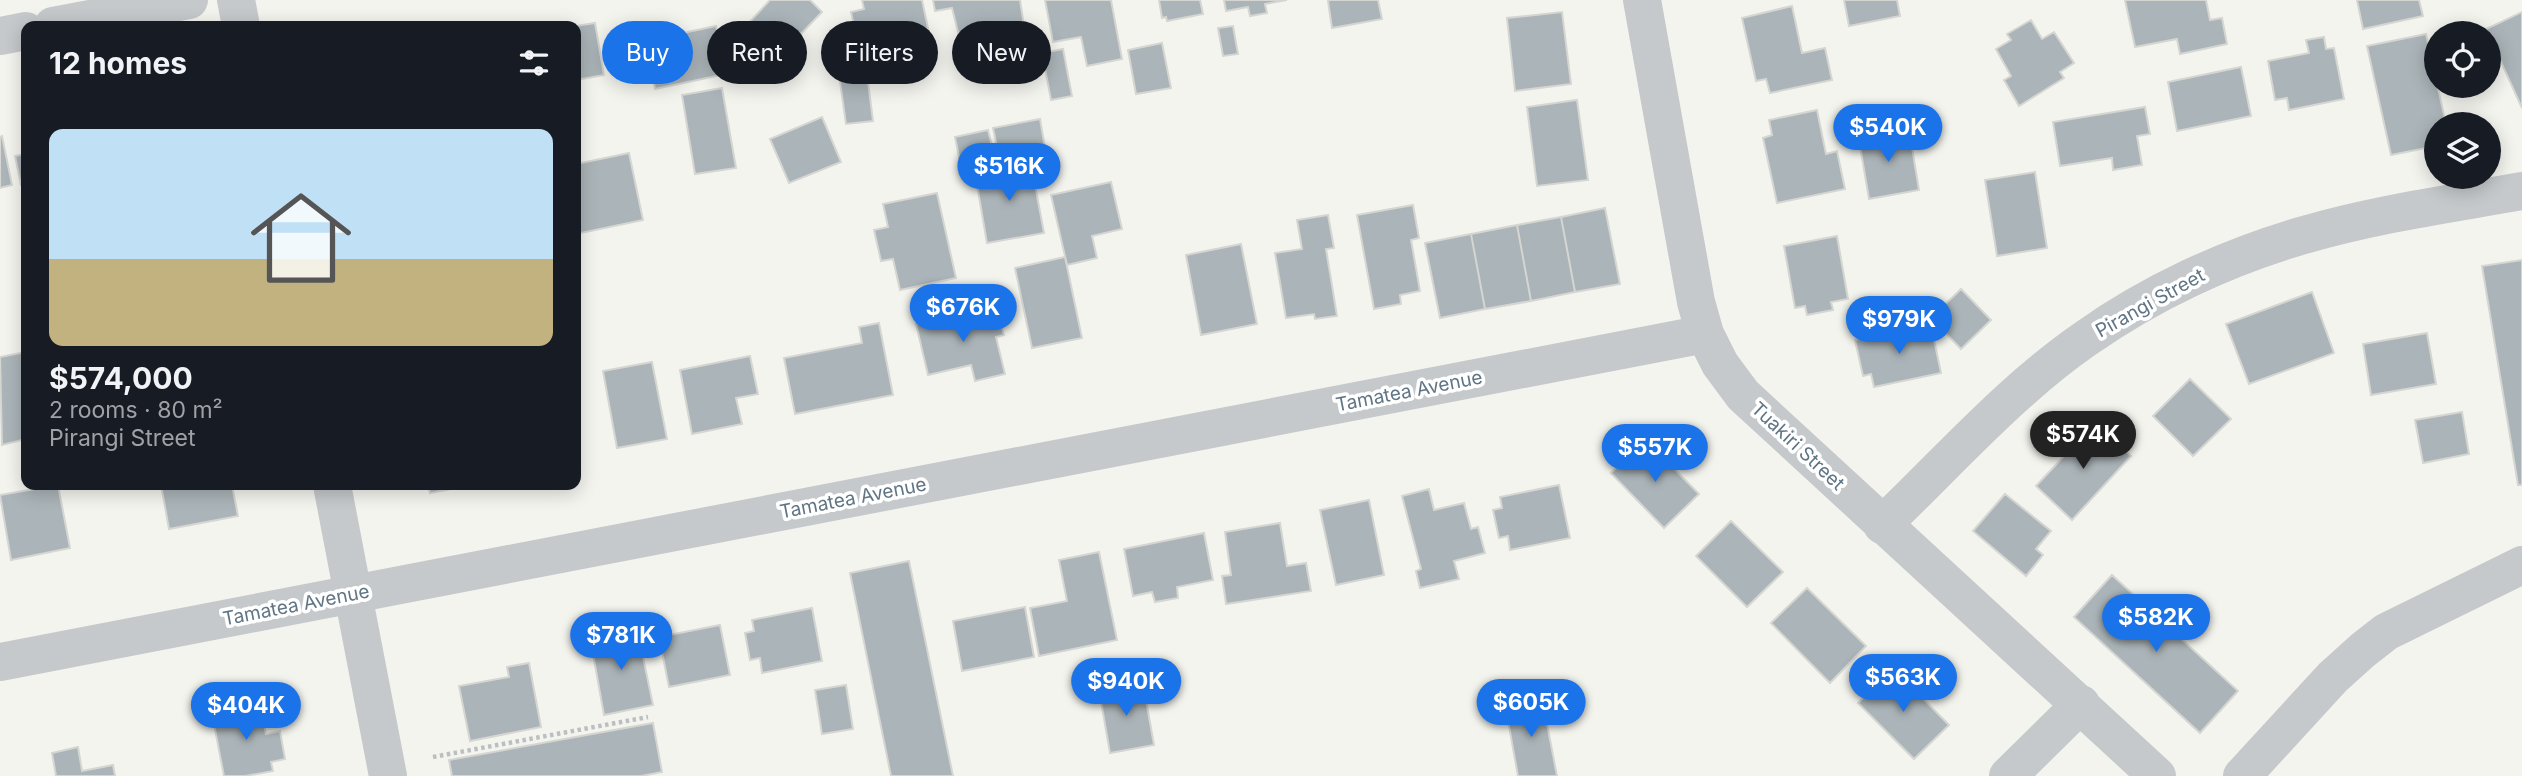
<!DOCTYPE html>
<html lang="en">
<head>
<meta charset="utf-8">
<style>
	:root { --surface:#171b24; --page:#20242c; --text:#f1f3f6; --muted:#9ea1a6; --line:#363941; --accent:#1a73e8 }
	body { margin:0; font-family:Inter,sans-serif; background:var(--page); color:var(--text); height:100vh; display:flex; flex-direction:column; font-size:26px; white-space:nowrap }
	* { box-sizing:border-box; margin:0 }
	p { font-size:23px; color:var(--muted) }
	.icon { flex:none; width:38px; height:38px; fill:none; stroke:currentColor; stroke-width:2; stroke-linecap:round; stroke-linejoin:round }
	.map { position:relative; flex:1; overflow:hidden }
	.sheet { position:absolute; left:21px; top:21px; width:560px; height:469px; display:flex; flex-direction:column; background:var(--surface); border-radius:14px; box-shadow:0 4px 18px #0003 }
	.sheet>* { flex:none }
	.banner { position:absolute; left:602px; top:21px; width:665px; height:63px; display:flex; gap:14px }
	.buttons { position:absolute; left:2424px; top:21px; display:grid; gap:14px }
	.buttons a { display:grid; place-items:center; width:77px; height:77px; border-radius:50%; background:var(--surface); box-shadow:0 4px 18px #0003; font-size:35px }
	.price { position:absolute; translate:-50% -60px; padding:0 16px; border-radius:24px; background:var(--accent); color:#fff; font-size:23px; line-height:46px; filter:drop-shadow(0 2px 4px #0008) }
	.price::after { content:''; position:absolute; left:50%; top:42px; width:21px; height:16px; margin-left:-10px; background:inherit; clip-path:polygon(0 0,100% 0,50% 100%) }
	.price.selected { background:#222; color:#fff }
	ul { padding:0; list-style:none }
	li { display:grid; align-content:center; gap:14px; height:371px; padding:0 28px }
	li+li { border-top:2px solid var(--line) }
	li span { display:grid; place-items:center; height:217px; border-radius:14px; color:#555 }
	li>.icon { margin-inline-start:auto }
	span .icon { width:126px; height:126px; fill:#fffc; stroke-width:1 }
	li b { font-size:30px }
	h2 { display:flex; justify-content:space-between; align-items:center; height:84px; padding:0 28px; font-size:30px }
	.pill { padding:0 24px; border-radius:32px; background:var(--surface); box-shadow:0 4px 18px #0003; font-size:24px; line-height:63px }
	.pill.selected { background:var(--accent); color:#fff }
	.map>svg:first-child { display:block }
	.building { fill:#abb4b8; stroke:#d5d5d2; stroke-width:2 }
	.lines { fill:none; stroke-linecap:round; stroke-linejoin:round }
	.path { stroke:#bcbfc1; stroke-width:4.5; stroke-dasharray:3.5 3.5; stroke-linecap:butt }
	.minor { stroke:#c6c9cc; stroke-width:38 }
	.labels { text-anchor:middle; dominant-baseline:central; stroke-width:7; stroke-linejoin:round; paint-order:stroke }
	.street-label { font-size:19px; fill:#607583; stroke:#fff }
</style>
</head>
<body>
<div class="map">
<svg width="2522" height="776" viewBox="0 0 2522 776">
	<rect width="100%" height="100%" fill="#f4f4ef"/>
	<path class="building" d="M770,0H810L822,12L765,71L733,40Z
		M862,0H922L929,33L917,35L921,54L875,63L871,46L859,48L851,12L864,9Z
		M933,0H1020L1032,78L1002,82L994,28L959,36L952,8L935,11Z
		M1045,0H1111L1122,59L1087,66L1081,37L1053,42Z
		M1159,0H1200L1203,14L1167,21L1166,17L1162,18Z
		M1224,0H1287L1265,4L1267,13L1250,16L1248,7L1226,11Z
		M1330,0H1378L1382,19L1332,28L1328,1Z
		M1844,0H1897L1900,16L1849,26Z
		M2125,0H2206L2210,20L2222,18L2227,44L2180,54L2177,39L2135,47Z
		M2357,0H2419L2423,16L2363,29Z
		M1792,6L1802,53L1825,48L1832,80L1770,93L1766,79L1756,81L1742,18Z
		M1562,12L1571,84L1515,91L1507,18Z
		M2522,12V108L2486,29Z
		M2031,20L2042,39L2054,32L2074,63L2060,72L2064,78L2019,106L2004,80L2011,76L1996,49L2011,40L2007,34Z
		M595,23L604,75L576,80L575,26Z
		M716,26L726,74L655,89L645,41Z
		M1233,26L1238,54L1223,56L1218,28Z
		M2426,34L2446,124H2436V146L2391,155L2367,46Z
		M2324,37L2326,49L2334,48L2344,99L2289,110L2287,98L2275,100L2268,61L2309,53L2306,40Z
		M1162,43L1171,88L1136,94L1128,50Z
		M1063,49L1072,96L1051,100L1042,53Z
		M865,58L873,121L846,124L837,61Z
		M2241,67L2251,116L2177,131L2168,82Z
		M722,88L736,168L695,174L682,95Z
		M1577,100L1588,180L1537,186L1527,107Z
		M2145,107L2150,134L2137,136L2142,165L2113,170L2112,158L2060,166L2053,122Z
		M1817,110L1826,154L1837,151L1845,189L1777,203L1763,138L1772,135L1769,120Z
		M822,117L841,162L789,183L770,139Z
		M1040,119L1045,148L999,156L993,128Z
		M1882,129L1883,139L1910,135L1919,190L1869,199L1858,134Z
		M988,130L994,154L960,162L955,137Z
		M2,136L12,185L0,188V137Z
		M629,153L643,220L576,234V164Z
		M26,154V184L21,185L15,156Z
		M1031,163L1044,233L987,243L975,173Z
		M2035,172L2047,248L1997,256L1985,180Z
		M1111,182L1122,229L1092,236L1097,258L1067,265L1051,195Z
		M937,193L956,278L900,290L893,259L881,261L874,230L888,227L883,204Z
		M1413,205L1419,238L1411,240L1420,291L1400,295L1401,304L1374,309L1357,215Z
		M1605,208L1620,284L1575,292L1561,217Z
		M1328,215L1334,248L1326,249L1337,316L1315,319L1314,314L1286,318L1275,253L1302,249L1297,220Z
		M1561,217L1575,292L1531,301L1517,225Z
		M1517,225L1531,301L1485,309L1471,234Z
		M1471,234L1485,309L1440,318L1425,243Z
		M1837,236L1848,299L1831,302L1833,310L1807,315L1805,306L1795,308L1784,246Z
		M1241,244L1257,324L1201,335L1186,255Z
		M1065,257L1082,338L1032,348L1015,268Z
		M2522,260V485H2518L2482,266Z
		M1961,289L1991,320L1961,349L1931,318Z
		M2312,292L2334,353L2249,384L2226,324Z
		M988,307L992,320L999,318L1004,335L996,337L1005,374L975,381L971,365L928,375L916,324Z
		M879,323L893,395L795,414L784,358L862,343L859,327Z
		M1931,325L1941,373L1874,387L1871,374L1863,376L1855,340Z
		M2427,333L2436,384L2371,395L2363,344Z
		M26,352V439L2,445L0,357Z
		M750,356L758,394L736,398L742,424L692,434L680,370Z
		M652,362L667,439L617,448L603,371Z
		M2190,379L2231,419L2193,456L2153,416Z
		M2462,412L2469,454L2423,463L2415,420Z
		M2095,423L2131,456L2072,520L2036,486Z
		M1645,439L1699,494L1664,528L1611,473Z
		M58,485L70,548L11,560L0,495Z
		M161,485H232L238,516L169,529Z
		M428,485H471L430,493Z
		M1559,485L1570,538L1510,550L1508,536L1499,538L1493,510L1502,508L1500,497Z
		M1429,489L1434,510L1464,503L1471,529L1478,527L1485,553L1454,561L1459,579L1420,588L1416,571L1421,569L1402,496Z
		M2005,494L2051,531L2036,549L2043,555L2026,576L1973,531Z
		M1369,500L1384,575L1336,585L1320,510Z
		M1731,521L1783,572L1747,607L1696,556Z
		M1280,523L1287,566L1306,563L1311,591L1226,604L1222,576L1231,575L1225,532Z
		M1204,533L1213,580L1177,587L1178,598L1155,602L1152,592L1133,596L1124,549Z
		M1099,552L1117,640L1039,656L1030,608L1067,601L1059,560Z
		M909,561L953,776H891L850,573Z
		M2112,575L2238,691L2200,733L2074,617Z
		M1807,588L1866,646L1830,683L1771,623Z
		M1025,607L1034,657L962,671L953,621Z
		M812,608L822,661L762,673L760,658L750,660L745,633L754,631L752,620Z
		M720,625L730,675L669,687L659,637Z
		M637,628L653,705L604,715L590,637Z
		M529,663L541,727L470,741L459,686L509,677L507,667Z
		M1893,668L1949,725L1914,759L1858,703Z
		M1143,683L1154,745L1110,753L1099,690Z
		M846,685L853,729L822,734L815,690Z
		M1542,698L1557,776H1518L1505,704Z
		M260,705L266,734L280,731L285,759L271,762L273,771L245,776H224L212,714Z
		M653,723L662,772L641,776H452L449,760Z
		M78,747L82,771L113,765L115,776H56L52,753Z"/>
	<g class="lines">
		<path class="path" d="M433,757L648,717"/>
		<path class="minor" d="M236,0L241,26
			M1642,0L1696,302L1705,334L1720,364L1743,395L2157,776
			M53,26L189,0
			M0,36L26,31
			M332,485L388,776
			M1882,525C1948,462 2010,391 2085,339C2150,293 2227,257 2304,235C2375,214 2449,204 2522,191
			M0,662L1705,334
			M2008,776L2081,704
			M2242,776L2333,677L2363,650L2386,632L2522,565"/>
	</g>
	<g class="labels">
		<g class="street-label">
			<text transform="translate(2150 303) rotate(-29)">Pirangi Street</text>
			<text transform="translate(1409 391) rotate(-11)">Tamatea Avenue</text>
			<text transform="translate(1798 446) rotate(43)">Tuakiri Street</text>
			<text transform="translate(853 498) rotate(-11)">Tamatea Avenue</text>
			<text transform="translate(296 605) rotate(-11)">Tamatea Avenue</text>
		</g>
	</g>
</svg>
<div class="buttons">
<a><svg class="icon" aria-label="locate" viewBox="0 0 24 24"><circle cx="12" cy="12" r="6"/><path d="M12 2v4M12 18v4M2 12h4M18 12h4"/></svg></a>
<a><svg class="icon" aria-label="layers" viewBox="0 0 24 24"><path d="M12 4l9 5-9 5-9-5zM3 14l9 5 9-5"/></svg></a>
</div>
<b class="price" style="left:1888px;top:164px">$540K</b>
<b class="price" style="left:1009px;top:203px">$516K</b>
<b class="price" style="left:963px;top:344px">$676K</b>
<b class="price" style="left:1899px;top:356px">$979K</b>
<b class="price selected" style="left:2083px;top:471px">$574K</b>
<b class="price" style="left:1655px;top:484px">$557K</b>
<b class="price" style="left:2156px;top:654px">$582K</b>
<b class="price" style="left:621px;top:672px">$781K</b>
<b class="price" style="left:1903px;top:714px">$563K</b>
<b class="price" style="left:1126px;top:718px">$940K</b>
<b class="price" style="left:1531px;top:739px">$605K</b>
<b class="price" style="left:246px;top:742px">$404K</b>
<div class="banner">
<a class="pill selected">Buy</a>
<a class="pill">Rent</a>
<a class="pill">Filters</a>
<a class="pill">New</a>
</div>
<section class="sheet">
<h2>12 homes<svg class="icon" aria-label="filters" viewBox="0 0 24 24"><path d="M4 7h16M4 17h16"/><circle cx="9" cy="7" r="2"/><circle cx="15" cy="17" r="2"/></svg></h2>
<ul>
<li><span style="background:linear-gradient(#bfe0f5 60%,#c2b280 0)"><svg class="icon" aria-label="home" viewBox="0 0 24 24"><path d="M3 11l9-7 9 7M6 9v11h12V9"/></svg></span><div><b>$574,000</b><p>2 rooms · 80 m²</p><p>Pirangi Street</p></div></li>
</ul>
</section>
</div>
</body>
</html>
